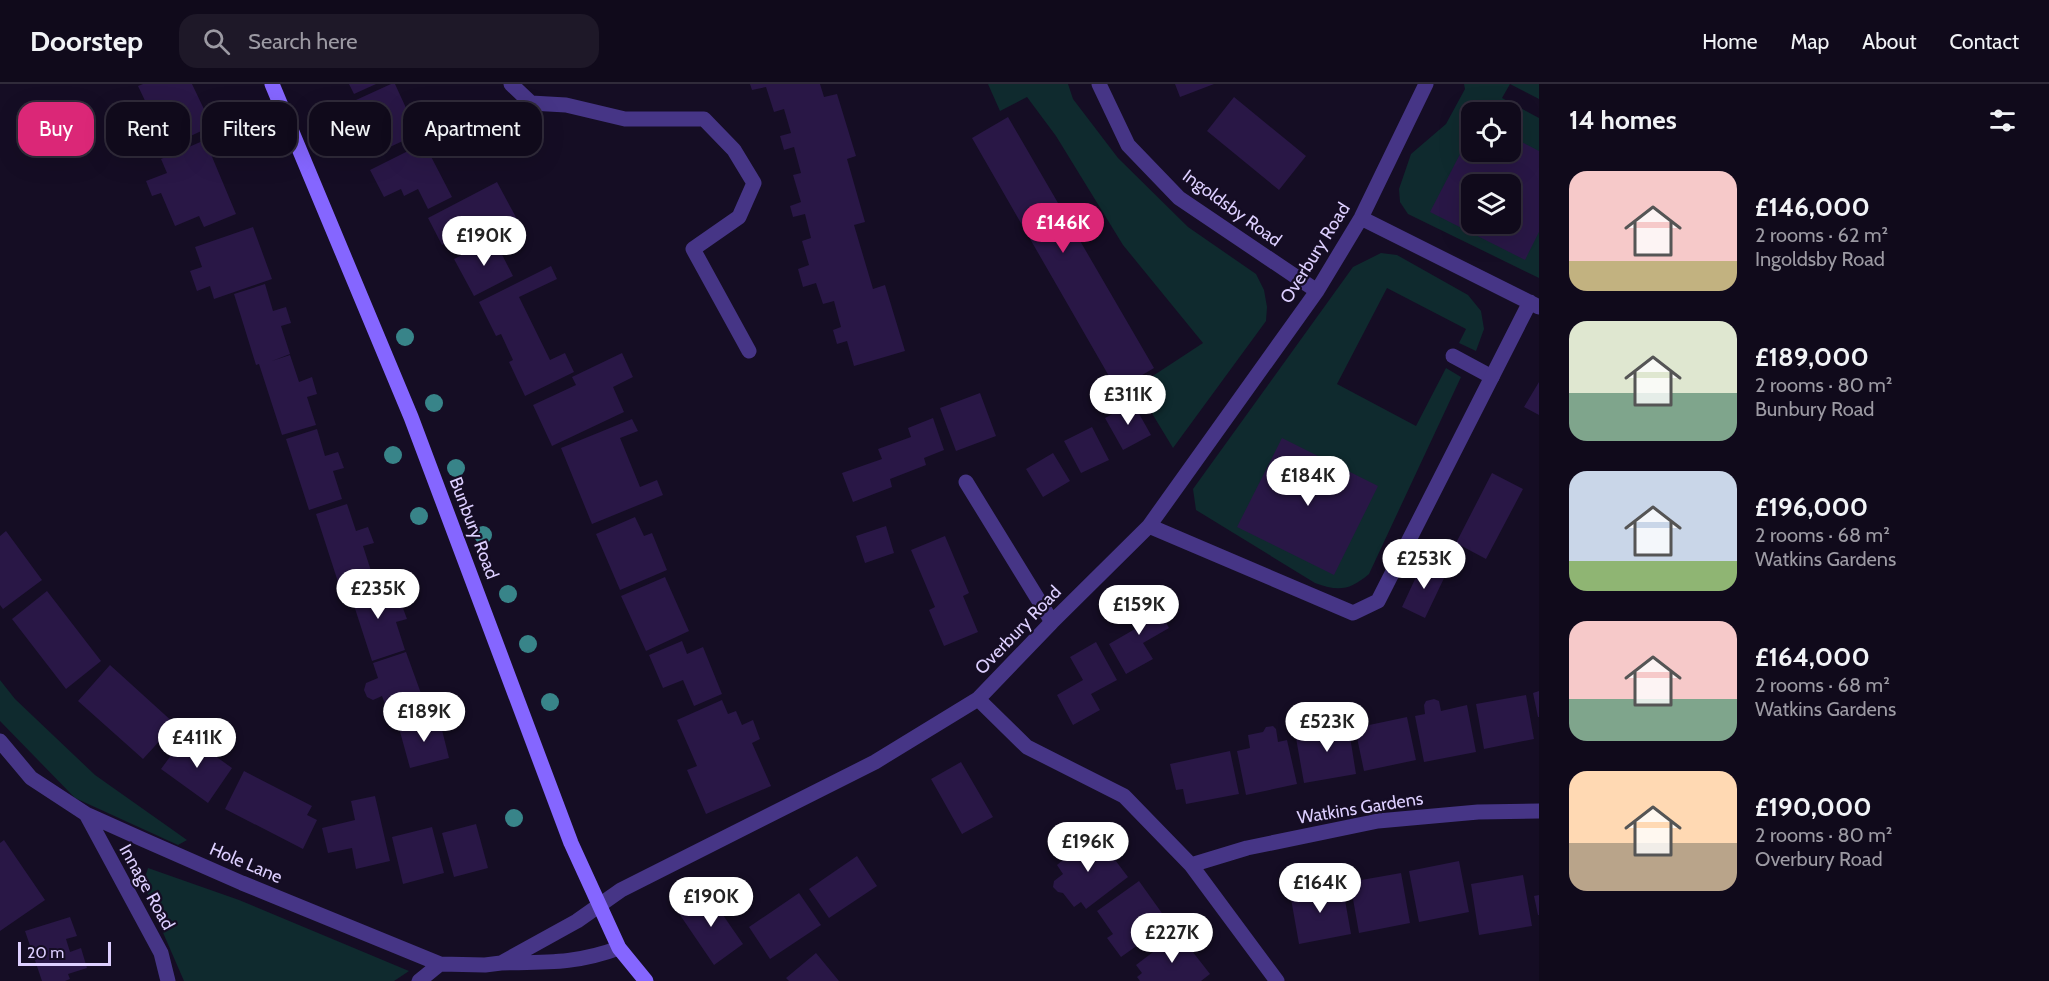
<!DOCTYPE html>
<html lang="en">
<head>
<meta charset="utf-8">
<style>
	:root { --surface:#100a1b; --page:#1e1828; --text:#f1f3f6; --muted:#9c9aa3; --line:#302b3a; --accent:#db2777 }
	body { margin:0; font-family:Cabin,sans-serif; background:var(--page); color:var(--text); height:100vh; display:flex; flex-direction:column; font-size:22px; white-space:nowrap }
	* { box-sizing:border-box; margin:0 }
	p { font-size:20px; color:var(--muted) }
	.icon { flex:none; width:33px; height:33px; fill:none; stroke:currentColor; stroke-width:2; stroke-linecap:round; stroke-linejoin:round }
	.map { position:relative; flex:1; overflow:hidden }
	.drawer { display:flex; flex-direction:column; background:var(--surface); width:510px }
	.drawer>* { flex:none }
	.guide { position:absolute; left:18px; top:18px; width:570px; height:54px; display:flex; gap:12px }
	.buttons { position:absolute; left:1461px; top:18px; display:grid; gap:12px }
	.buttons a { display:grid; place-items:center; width:60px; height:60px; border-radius:12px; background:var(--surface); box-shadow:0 6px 24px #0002,0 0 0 2px var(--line); font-size:30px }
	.scale { position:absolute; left:18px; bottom:15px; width:93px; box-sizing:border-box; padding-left:6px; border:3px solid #ddcfff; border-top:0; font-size:16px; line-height:21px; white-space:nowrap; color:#ddcfff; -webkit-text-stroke:4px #150d24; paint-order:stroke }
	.price { position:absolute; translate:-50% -51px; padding:0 14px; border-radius:21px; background:#fff; color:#222; font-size:20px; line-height:39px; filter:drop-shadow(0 2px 3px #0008) }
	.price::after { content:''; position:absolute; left:50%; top:36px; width:18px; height:14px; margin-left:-9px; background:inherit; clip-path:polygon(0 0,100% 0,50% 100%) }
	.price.current { background:var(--accent); color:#fff }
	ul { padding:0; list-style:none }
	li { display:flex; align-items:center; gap:18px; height:150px; padding:0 30px }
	li span { display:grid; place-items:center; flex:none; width:168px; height:120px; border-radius:18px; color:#555 }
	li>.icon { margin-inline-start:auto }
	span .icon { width:72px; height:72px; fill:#fffc; stroke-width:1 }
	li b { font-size:26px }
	h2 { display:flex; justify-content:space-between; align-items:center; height:72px; padding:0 30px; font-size:26px }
	.pill { padding:0 21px; border-radius:18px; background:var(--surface); box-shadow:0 6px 24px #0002,0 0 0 2px var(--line); font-size:21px; line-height:54px }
	.pill.current { background:var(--accent); color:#fff }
	header { display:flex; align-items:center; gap:36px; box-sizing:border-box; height:84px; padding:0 30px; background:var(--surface); border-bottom:2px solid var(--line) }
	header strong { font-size:28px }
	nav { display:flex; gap:33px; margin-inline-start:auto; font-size:21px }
	.search { width:420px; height:54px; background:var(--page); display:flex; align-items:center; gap:15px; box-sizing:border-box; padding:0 21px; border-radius:18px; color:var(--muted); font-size:22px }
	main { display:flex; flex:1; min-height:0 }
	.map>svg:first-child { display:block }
	.green { fill:#0f2a2e; fill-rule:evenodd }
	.building { fill:#291746; fill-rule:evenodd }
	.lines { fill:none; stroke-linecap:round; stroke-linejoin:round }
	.lane { stroke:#463586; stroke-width:15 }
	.street { stroke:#463586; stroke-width:15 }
	.secondary { stroke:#8566ff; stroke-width:15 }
	.tree { fill:#388489 }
	.labels { text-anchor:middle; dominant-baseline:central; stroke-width:4.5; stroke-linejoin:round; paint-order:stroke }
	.street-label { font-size:18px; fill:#ddcfff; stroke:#150d24 }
</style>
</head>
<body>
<header>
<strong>Doorstep</strong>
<div class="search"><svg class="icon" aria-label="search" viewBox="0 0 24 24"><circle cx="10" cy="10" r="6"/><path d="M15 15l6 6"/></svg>Search here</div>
<nav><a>Home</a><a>Map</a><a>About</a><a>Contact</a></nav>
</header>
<main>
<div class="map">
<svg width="1539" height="897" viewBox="0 0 1539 897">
	<rect width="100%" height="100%" fill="#150d24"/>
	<path class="green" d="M988,0H1068L1073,15L1118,74L1188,143L1256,190L1264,206L1267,223L1266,237L1173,364L1136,303L1203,259L1123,161L1056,52L1027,13L1000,27Z
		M1464,0H1539V15L1510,0L1502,14L1539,34V194L1408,130L1400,118L1399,105L1411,70L1446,40L1465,5ZM1472,28H1510V68H1472ZM1472,100H1510V140H1472Z
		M1381,169L1397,171L1468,211L1481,227L1484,245L1476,267L1459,259L1466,245L1387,204L1337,300L1416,342L1446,284L1461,293L1369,490C1350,506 1339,508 1315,499L1196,426L1193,405L1353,183Z
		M0,596L15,615L95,691L187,756L178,761L75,714L0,637Z
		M148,784L239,816L409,887L394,897H184L151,821L144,797Z"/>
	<path class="building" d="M143,0H192L212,42L167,63L138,2Z
		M349,0H376L354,10Z
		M391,0H395L418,50L379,68L356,16Z
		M750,0H820L824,13L837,10L856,72L847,75L865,138L854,141L873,205L885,201L905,267L854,282L847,257L837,260L833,246L841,243L834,217L823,220L816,199L803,203L798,185L809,181L802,157L811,154L805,130L793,133L790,122L801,118L793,91L801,89L794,63L784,66L780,52L791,49L784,25L774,28L766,3L752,6Z
		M1175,0H1214L1180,13Z
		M1234,13L1306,72L1279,106L1207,47Z
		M1008,33L1154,284L1117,306L972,54Z
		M1472,47V68H1510V52L1539,67V148L1525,176L1430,128ZM1472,100H1510V140H1472Z
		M205,56L236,130L204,143L199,132L175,142L161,109L152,112L146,97L167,89L161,75Z
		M424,59L452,113L428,125L418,105L404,112L401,105L384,113L370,86Z
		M497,98L518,137L479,157L474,145L442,161L428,134Z
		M253,143L272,195L214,215L210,202L197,207L190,187L202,183L195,163Z
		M494,155L513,192L474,212L454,175Z
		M551,182L557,195L519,213L550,276L565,269L574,288L525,312L509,278L513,276L501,250L496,252L479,218Z
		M265,200L273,227L286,223L291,239L281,242L290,270L272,277L290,271L299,298L312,293L317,310L307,313L316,341L282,351L259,280L256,281L234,210Z
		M622,269L633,293L613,303L624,328L552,362L533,321L576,301L572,293Z
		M1539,298V331L1524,323Z
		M980,309L996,352L956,367L940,324Z
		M1133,319L1151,351L1123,366L1105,334Z
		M933,334L944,366L924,374L926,381L890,395L892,403L853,418L842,389L882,375L878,365L911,353L908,344Z
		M632,335L638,347L620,354L640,403L657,396L663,411L592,440L561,364Z
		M1092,343L1109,376L1081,389L1064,357Z
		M317,345L325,372L338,368L344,384L333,387L342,415L309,426L286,355Z
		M1282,354L1378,402L1334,491L1237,443Z
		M1053,369L1070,397L1043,413L1026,385Z
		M1492,389L1523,405L1486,475L1456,459Z
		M347,420L356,447L368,443L374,459L363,462L372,490L339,501L316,430Z
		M635,433L644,452L652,449L667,486L620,506L596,450Z
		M886,442L894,469L865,479L856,452Z
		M6,447L42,496L3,525L0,521V452Z
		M945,452L969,509L963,512L978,548L944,562L929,526L935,523L911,466Z
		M1423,478L1446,490L1425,534L1402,523Z
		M665,493L689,547L646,567L621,512Z
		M380,496L389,523L401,519L407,535L396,538L405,566L372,577L349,506Z
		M47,507L101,577L66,605L12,535Z
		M1152,513L1169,544L1143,559L1153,575L1126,590L1109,560L1135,545L1125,528Z
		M682,557L687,570L703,563L722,610L694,622L683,596L663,604L649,571Z
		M1096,558L1117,596L1091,610L1100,626L1073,641L1057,611L1083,596L1070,573Z
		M406,568L427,626L392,638L382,612L373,616L367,613L364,606L366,599L378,594L373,579Z
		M110,581L175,640L143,675L78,617Z
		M1539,607V633H1538L1533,609Z
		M1526,611L1534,655L1484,665L1476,620Z
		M1434,615L1439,617L1441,627L1467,621L1476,668L1424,678L1415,632L1425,630L1424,621L1426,617Z
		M722,616L728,630L736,627L742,641L753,636L760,655L752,659L771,702L706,730L687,686L697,682L677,636Z
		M1407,633L1416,676L1364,687L1355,644Z
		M439,634L449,674L410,684L399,644Z
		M1347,634L1356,690L1304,699L1296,654L1322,650L1320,638Z
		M1273,642L1276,645L1278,658L1287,656L1297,700L1246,711L1237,667L1250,664L1248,651L1263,648L1266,643Z
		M186,651L232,684L208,719L161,685Z
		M1230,667L1239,710L1186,720L1183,705L1176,706L1170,680Z
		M961,678L993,733L962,750L931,695Z
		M244,687L312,722L307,731L317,736L303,765L225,725Z
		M375,712L390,777L356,785L352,764L328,769L322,744L355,736L351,717Z
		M476,740L488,784L454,793L442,749Z
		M432,743L444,789L403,800L392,753Z
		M1097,752L1128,793L1086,825L1081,818L1074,823L1063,809L1058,808L1053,803L1054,797L1063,790L1057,781L1065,774L1061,768L1074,759L1079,766Z
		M4,756L45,816L0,847V759Z
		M857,772L877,802L829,834L809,805Z
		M1459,777L1469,828L1419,838L1409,787Z
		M1401,789L1410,839L1359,849L1350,798Z
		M1523,791L1532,842L1479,851L1471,800Z
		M1139,797L1169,839L1121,873L1107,854L1113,850L1097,827Z
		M1342,799L1351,850L1299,860L1290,809Z
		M707,808L743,860L714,881L678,828Z
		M799,809L821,841L770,875L749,843Z
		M1539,811V831H1538L1534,812Z
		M70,833L77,852L66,855L70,868L81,864L87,884L68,890L70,895L65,897H42L25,847Z
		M1178,849L1210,890L1201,897H1140L1137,893L1142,889L1136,881Z
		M816,869L839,897H789L786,894Z"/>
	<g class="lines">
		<path class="lane" d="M1453,272L1492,293"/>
		<path class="street" d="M511,0L531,19L566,21L625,35H704L734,66L754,99L739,133L693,165L749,267
			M1099,0L1128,61L1179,114L1317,207
			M1361,134L1539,223
			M966,398L1052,538
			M1149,442L1353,529L1378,517L1530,218
			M978,615L1027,663L1124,712L1191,781L1277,897
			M0,657L31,694L86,730L144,756L242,799L440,880L485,881L501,879
			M86,730L161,869L168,897
			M1191,781L1247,764L1378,737L1478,728L1539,727
			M619,864C576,880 546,878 501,879L577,837L621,806L875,678L978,615L1052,538L1149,442L1317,207L1361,134L1426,0
			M419,897L440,880"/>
		<path class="secondary" d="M272,0L411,333L571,759L619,864L646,897"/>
	</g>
	<g class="tree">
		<circle cx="405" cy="253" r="9"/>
		<circle cx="434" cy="319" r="9"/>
		<circle cx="393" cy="371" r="9"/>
		<circle cx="456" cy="384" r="9"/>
		<circle cx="419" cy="432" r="9"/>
		<circle cx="483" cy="451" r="9"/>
		<circle cx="508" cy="510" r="9"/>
		<circle cx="528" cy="560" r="9"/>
		<circle cx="550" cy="618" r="9"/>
		<circle cx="514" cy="734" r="9"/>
	</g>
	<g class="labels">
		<g class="street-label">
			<text transform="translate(1232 124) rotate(36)">Ingoldsby Road</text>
			<text transform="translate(1315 169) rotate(-58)">Overbury Road</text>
			<text transform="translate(474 444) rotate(69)">Bunbury Road</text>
			<text transform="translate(1018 546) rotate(-46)">Overbury Road</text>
			<text transform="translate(1360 724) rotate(-9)">Watkins Gardens</text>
			<text transform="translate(246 779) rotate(23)">Hole Lane</text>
			<text transform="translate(147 803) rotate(61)">Innage Road</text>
		</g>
	</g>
</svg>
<div class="buttons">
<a><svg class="icon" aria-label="locate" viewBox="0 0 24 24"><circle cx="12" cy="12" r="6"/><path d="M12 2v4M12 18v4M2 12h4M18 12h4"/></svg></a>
<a><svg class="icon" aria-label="layers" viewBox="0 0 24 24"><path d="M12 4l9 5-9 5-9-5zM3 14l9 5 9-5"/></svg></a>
</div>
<div class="scale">20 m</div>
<b class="price current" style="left:1063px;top:170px">£146K</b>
<b class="price" style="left:484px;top:183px">£190K</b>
<b class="price" style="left:1128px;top:342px">£311K</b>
<b class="price" style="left:1308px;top:423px">£184K</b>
<b class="price" style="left:1424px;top:506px">£253K</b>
<b class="price" style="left:378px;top:536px">£235K</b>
<b class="price" style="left:1139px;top:552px">£159K</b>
<b class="price" style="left:424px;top:659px">£189K</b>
<b class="price" style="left:1327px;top:669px">£523K</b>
<b class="price" style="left:197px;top:685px">£411K</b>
<b class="price" style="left:1088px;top:789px">£196K</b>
<b class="price" style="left:1320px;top:830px">£164K</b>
<b class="price" style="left:711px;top:844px">£190K</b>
<b class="price" style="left:1172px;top:880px">£227K</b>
<div class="guide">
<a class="pill current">Buy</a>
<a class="pill">Rent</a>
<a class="pill">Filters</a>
<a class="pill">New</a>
<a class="pill">Apartment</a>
</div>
</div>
<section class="drawer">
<h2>14 homes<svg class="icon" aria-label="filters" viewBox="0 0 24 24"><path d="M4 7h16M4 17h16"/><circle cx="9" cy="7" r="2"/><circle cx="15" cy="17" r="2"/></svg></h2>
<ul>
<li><span style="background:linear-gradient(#f6c9c9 75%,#c2b280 0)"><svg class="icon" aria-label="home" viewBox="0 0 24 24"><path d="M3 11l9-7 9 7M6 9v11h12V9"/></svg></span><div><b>£146,000</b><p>2 rooms · 62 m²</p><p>Ingoldsby Road</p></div></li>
<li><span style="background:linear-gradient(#dfe7d0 60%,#7fa58c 0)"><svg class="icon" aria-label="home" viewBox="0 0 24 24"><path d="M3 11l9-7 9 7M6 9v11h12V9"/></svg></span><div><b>£189,000</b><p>2 rooms · 80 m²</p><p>Bunbury Road</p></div></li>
<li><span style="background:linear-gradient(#c9d6e8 75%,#8fb573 0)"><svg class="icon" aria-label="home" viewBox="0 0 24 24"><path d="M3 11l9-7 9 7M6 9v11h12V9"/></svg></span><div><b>£196,000</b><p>2 rooms · 68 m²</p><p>Watkins Gardens</p></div></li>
<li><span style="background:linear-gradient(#f6c9c9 65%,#7fa58c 0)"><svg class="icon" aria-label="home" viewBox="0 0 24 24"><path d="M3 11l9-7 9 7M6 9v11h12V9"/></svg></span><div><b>£164,000</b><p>2 rooms · 68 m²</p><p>Watkins Gardens</p></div></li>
<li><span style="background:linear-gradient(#ffd9b3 60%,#b9a48a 0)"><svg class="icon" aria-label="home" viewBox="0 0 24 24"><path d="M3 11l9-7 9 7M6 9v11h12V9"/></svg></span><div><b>£190,000</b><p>2 rooms · 80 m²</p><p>Overbury Road</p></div></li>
</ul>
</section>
</main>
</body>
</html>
